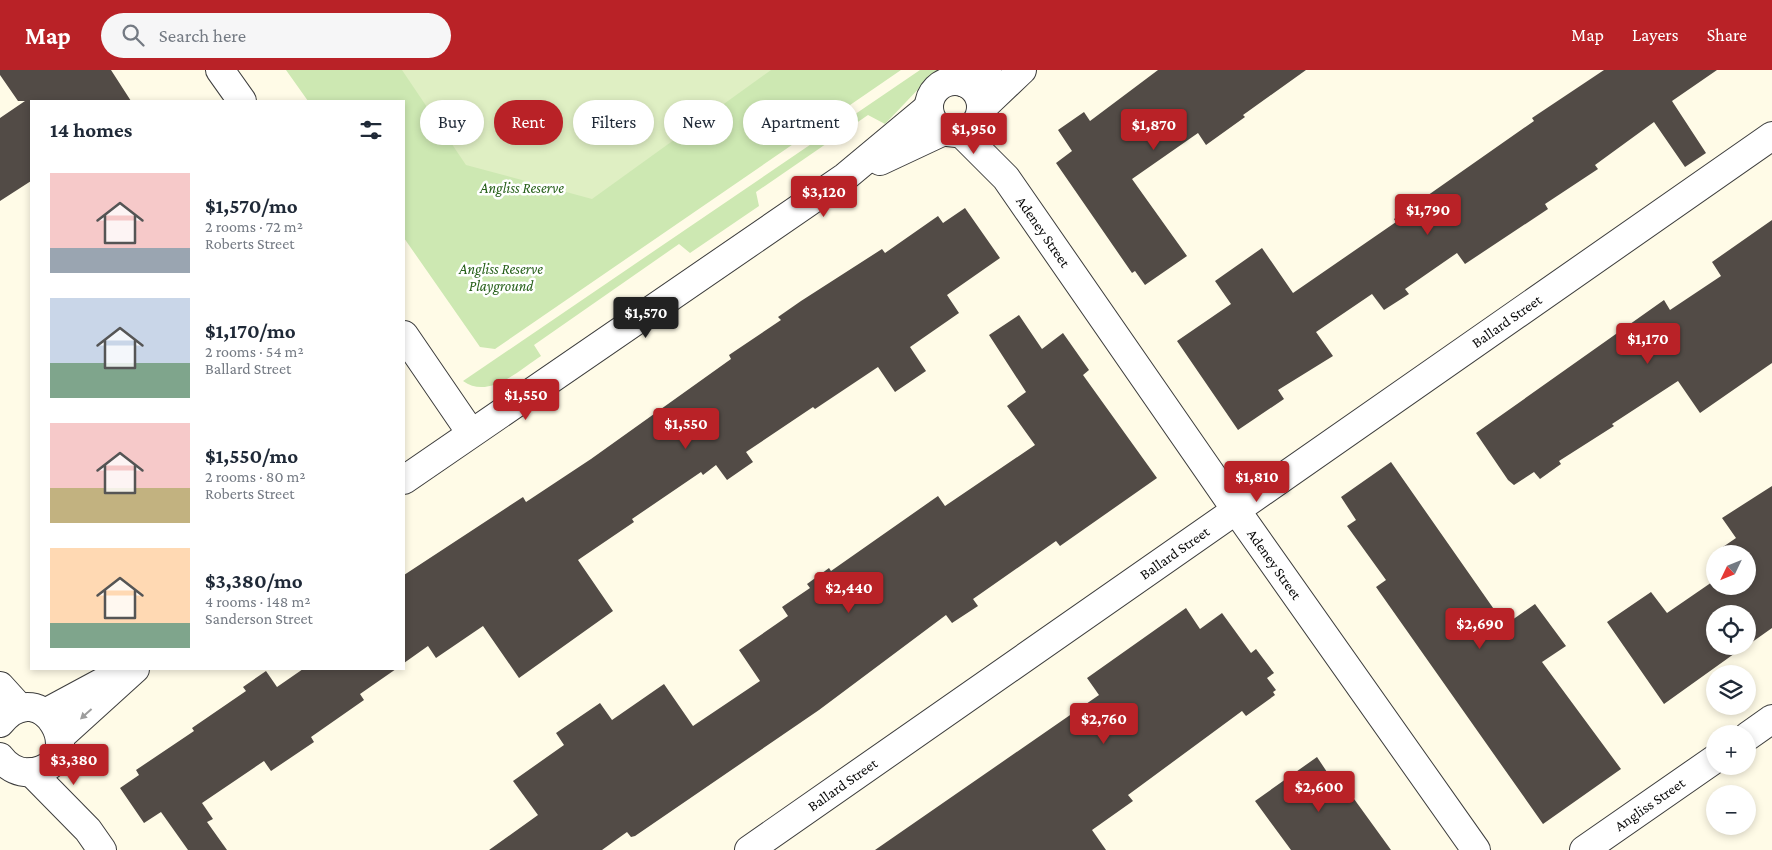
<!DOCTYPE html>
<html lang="en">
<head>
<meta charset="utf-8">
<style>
	:root { --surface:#fff; --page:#f6f6f7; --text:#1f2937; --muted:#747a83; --accent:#b92227 }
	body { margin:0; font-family:"Crimson Pro",serif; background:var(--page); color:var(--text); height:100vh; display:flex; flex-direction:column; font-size:19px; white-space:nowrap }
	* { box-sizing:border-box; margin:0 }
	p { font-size:16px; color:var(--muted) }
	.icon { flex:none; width:28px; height:28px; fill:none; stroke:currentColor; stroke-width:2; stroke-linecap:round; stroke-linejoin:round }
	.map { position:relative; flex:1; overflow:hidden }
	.details { position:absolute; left:30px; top:30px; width:375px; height:570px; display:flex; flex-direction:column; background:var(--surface); border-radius:0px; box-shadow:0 2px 8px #0003 }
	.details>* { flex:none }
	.banner { position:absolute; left:420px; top:30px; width:475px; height:45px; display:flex; gap:10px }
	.needle { width:32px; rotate:227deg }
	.fabs { position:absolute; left:1706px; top:475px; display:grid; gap:10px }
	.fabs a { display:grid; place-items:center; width:50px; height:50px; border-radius:50%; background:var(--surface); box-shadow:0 2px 8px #0003; font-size:25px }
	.price { position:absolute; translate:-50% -42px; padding:0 11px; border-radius:5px; background:var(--accent); color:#fff; font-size:16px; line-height:32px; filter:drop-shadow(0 1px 2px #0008) }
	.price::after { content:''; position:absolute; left:50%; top:30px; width:15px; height:11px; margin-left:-8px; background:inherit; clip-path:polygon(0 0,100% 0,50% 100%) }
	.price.active { background:#222; color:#fff }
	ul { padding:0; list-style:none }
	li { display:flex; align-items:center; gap:15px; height:125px; padding:0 20px }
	li span { display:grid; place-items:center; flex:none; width:140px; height:100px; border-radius:0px; color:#555 }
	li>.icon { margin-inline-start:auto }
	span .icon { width:60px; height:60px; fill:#fffc; stroke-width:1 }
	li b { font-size:21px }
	h2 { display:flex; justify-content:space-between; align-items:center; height:60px; padding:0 20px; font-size:21px }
	.tag { padding:0 18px; border-radius:22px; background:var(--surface); box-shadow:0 2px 8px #0003; font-size:18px; line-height:45px }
	.tag.active { background:var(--accent); color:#fff }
	header { display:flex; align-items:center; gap:30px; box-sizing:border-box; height:70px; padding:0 25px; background:var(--accent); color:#fff }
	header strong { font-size:24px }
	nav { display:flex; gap:28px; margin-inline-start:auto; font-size:18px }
	.search { width:350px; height:45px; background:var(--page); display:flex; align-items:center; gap:12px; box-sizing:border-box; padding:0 18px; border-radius:28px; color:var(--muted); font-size:19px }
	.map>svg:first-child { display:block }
	.green { fill:#cde8b2 }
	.pitch { fill:#dfefc3 }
	.building { fill:#524b46 }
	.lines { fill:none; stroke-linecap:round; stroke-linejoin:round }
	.minor-casing { stroke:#3d3d3d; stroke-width:30 }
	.minor { stroke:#fff; stroke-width:28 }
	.oneway { fill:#9d9d9d }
	.labels { text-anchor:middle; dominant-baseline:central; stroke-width:5; stroke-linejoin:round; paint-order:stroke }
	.park-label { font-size:15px; font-style:italic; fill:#28611b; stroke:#fff }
	.street-label { font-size:15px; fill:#0a0a0a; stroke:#fff }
</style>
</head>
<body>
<header>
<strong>Map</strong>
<div class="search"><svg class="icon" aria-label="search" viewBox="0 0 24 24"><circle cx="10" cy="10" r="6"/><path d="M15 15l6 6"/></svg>Search here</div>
<nav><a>Map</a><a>Layers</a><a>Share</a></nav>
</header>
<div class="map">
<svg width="1772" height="780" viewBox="0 0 1772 780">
	<rect width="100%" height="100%" fill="#fffbe7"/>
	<path class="green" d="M286,0H901L495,279L480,277L404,168V31H308Z
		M920,0H947L926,11L885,54L868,45L756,122L759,136L690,183L679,174L534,275L541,286C519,300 489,330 463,311Z"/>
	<path class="pitch" d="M402,0H771L592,129L466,95Z"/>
	<path class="building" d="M0,0H111L131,31H31V111L0,131V48L25,31H18L0,5Z
		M1158,0H1306L1243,45L1245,47L1206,75L1198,63L1132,109L1187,186L1145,215L1135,201L1132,203L1056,93L1072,81L1058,60L1084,42L1090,51Z
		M1604,0H1717L1672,31L1706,83L1685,97L1654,52L1595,95L1598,99L1545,134L1548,139L1465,194L1457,183L1405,219L1409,224L1384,240L1372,224L1316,262L1333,286L1278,320L1284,329L1238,360L1177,271L1231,234L1215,211L1262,178L1293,223L1396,152L1394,149L1534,51L1532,48Z
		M965,138L1000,188L947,225L959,243L910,277L926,301L895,322L878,297L815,339L813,337L746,382L753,392L727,410L716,395L703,405L701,402L632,449L634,452L578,490L613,541L519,608L483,556L436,588L428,576L404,593V505L523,427L526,432L591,389L731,289L729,285L781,250L778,247L801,231L882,179L885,183L938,146L943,153Z
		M1772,150V293L1700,343L1678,311L1612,354L1614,356L1559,391L1561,394L1540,409L1534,402L1514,415L1508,410L1476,363L1664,230L1670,240L1721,206L1712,192Z
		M1019,245L1042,279L1063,263L1089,300L1083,305L1157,408L1060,476L1056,471L973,529L978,536L952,553L946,545L819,640L635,766L631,767L627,762L602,780H489L538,745L513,711L564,675L556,663L600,633L612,650L664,614L693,656L760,611L739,580L788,546L782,537L810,518L807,514L829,498L831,501L938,426L945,436L1035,375L1007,336L1026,322L989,265Z
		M1391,392L1505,555L1535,534L1566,576L1542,592L1621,699L1543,754L1376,517L1386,510L1347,456L1356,450L1341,427Z
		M1772,416V558L1748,575V544H1715V576H1745L1664,634L1607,552L1651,522L1667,543L1715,510V516H1748V484H1719L1717,481L1736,468L1722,448Z
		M1186,538L1200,559L1222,543L1251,583L1256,579L1274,603L1267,608L1276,620L1273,622L1275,625L1246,646L1242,641L1128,725L1133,731L1092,760L1106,780H875L1099,625L1087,608Z
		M303,599H396L360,624L364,630L311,667L314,672L271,701L264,691L202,733L213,749L207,752L227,780H188L161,742L144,753L120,718L139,705L136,700L194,661L192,658L246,621L243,617L266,601L277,617Z
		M1317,687L1331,708L1336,704L1391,780H1291L1255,731Z"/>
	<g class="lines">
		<defs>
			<g id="minor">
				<path d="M220,0L242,31"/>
				<circle cx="955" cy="37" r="26"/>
				<path d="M965,13L987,0"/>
				<path d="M982,38L1022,0"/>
				<path id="s1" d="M961,63L1006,108L1236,440L1476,780"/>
				<path d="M880,91L944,61"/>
				<path d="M404,265L471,363"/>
				<path d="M404,410L845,107L929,37"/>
				<path d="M0,616L20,638"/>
				<path d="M45,643L110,608"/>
				<path d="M0,653C42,601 91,691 34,702C20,704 8,698 0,687"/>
				<path d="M1748,666L1772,649"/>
				<path d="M60,667L135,599"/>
				<path d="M31,702L88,760L102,780"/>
				<path id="s2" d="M749,780L1772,66"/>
				<path id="s3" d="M1584,780L1715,689"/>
			</g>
		</defs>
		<use href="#minor" class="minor-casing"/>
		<use href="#minor" class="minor"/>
	</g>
	<defs><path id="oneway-solid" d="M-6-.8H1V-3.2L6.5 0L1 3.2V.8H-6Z" transform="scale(1.25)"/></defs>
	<use class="oneway" href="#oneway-solid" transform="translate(86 644) rotate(138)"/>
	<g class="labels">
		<g class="park-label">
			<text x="522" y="118">Angliss Reserve</text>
			<text x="501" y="199">Angliss Reserve<tspan x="501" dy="17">Playground</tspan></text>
		</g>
		<g class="street-label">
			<text stroke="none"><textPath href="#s1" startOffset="129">Adeney Street</textPath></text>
			<text stroke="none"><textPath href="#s2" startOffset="924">Ballard Street</textPath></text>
			<text stroke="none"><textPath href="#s2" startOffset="519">Ballard Street</textPath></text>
			<text stroke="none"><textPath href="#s1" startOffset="534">Adeney Street</textPath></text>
			<text stroke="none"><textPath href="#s2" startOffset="114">Ballard Street</textPath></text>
			<text stroke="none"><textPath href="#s3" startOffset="80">Angliss Street</textPath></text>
		</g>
	</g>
</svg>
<div class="fabs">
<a><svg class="needle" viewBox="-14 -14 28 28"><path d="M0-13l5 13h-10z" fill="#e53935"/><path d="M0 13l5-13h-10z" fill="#747a83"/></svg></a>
<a><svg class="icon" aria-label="locate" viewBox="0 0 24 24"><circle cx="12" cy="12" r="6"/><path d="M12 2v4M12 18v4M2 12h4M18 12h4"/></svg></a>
<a><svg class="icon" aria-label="layers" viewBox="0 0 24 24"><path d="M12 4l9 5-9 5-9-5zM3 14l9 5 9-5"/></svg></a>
<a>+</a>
<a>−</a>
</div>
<b class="price" style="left:1154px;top:81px">$1,870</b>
<b class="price" style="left:974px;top:85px">$1,950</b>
<b class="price" style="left:824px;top:148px">$3,120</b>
<b class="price" style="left:1428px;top:166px">$1,790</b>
<b class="price active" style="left:646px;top:269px">$1,570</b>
<b class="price" style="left:1648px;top:295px">$1,170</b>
<b class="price" style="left:526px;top:351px">$1,550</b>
<b class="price" style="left:686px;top:380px">$1,550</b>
<b class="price" style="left:1257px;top:433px">$1,810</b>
<b class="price" style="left:849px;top:544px">$2,440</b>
<b class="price" style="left:1480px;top:580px">$2,690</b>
<b class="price" style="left:1104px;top:675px">$2,760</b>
<b class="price" style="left:74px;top:716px">$3,380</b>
<b class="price" style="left:1319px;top:743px">$2,600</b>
<div class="banner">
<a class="tag">Buy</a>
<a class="tag active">Rent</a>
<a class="tag">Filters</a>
<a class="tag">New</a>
<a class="tag">Apartment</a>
</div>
<section class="details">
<h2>14 homes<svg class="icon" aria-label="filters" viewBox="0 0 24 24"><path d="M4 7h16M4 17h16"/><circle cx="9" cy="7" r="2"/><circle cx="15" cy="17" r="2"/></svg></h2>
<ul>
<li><span style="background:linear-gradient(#f6c9c9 75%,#9aa5b1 0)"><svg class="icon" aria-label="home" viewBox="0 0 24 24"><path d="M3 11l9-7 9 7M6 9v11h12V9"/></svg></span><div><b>$1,570/mo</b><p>2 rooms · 72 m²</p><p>Roberts Street</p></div></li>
<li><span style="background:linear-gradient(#c9d6e8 65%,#7fa58c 0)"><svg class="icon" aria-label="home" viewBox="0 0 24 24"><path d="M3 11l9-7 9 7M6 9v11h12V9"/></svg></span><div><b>$1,170/mo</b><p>2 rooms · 54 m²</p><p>Ballard Street</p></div></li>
<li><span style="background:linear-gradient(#f6c9c9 65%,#c2b280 0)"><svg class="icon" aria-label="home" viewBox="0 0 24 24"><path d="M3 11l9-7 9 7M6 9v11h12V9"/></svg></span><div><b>$1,550/mo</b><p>2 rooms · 80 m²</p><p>Roberts Street</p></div></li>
<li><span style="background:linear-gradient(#ffd9b3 75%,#7fa58c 0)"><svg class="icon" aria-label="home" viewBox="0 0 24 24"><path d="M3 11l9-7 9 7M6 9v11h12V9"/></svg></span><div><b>$3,380/mo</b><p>4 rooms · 148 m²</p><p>Sanderson Street</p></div></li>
</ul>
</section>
</div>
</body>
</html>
